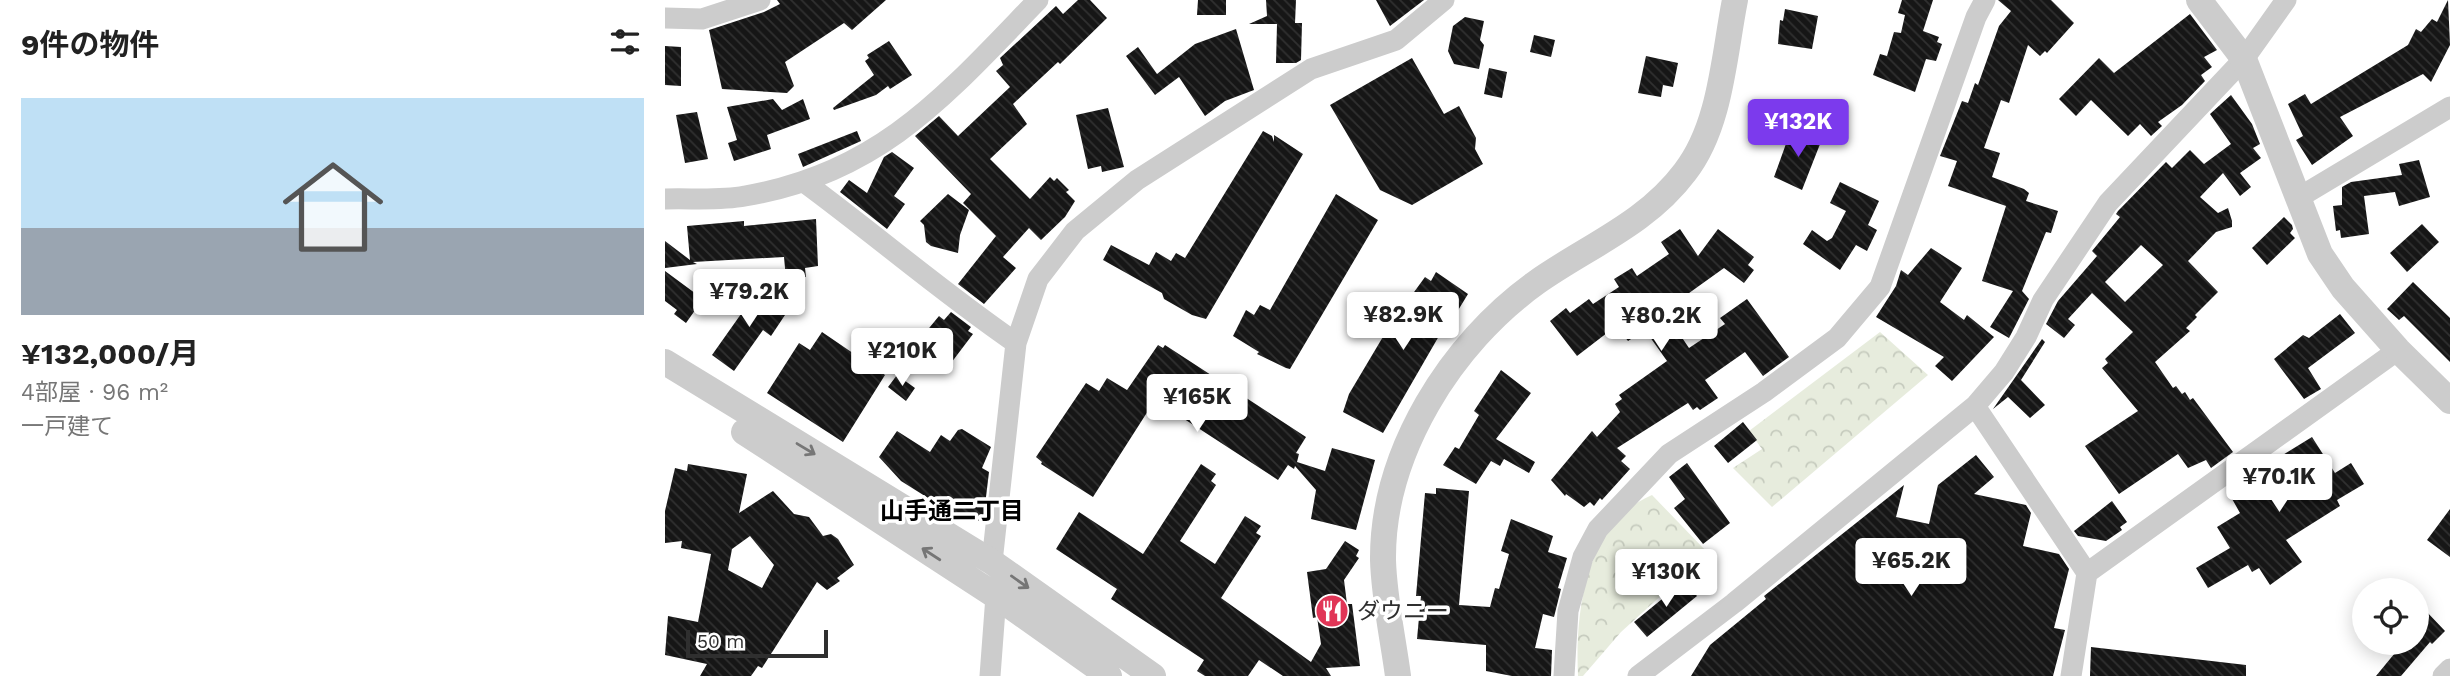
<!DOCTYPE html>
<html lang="ja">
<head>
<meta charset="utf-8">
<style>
	:root { --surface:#fff; --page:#f2f2f2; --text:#222; --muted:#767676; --line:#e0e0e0; --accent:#7c3aed }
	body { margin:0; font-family:"Work Sans","Noto Sans JP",sans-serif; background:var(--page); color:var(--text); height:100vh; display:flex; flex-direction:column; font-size:26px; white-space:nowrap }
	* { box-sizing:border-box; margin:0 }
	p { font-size:23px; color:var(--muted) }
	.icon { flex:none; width:38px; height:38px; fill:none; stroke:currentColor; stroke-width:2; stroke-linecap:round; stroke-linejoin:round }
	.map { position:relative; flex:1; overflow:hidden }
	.side { display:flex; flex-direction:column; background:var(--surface); width:665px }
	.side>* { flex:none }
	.controls { position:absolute; left:1687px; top:578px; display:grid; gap:14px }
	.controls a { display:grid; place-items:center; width:77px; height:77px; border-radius:50%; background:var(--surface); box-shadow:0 4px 18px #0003; font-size:35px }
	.scale { position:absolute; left:21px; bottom:18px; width:142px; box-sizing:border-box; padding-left:7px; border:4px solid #2f2f2f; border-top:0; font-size:19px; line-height:24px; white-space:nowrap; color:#2f2f2f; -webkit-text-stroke:5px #fff; paint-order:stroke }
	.price { position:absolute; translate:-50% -60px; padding:0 16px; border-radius:7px; background:#fff; color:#222; font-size:23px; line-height:46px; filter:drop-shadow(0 2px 4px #0008) }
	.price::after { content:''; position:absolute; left:50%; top:42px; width:21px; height:16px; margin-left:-10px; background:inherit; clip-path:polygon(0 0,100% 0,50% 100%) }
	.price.current { background:var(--accent); color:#fff }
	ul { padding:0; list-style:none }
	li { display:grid; align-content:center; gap:14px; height:371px; padding:0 21px }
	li+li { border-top:2px solid var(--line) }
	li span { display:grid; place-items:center; height:217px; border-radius:0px; color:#555 }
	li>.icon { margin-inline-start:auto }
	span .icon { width:126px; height:126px; fill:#fffc; stroke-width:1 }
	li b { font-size:30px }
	h2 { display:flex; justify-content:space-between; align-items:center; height:84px; padding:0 21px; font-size:30px }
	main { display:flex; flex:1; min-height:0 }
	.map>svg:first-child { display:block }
	.forest { fill:url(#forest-crowns) }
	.building { fill:url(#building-back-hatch); fill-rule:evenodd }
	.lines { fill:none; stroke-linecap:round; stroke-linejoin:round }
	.minor { stroke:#ccc; stroke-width:21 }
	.tertiary { stroke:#ccc; stroke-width:26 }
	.oneway { stroke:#767676 }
	.labels { text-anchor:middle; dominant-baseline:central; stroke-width:7; stroke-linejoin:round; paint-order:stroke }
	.poi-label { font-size:23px; fill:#2f2f2f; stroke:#fff; text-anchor:start }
	.neighbourhood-label { font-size:24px; font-weight:bold; fill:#000; stroke:#fff }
</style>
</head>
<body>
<main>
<section class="side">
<h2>9件の物件<svg class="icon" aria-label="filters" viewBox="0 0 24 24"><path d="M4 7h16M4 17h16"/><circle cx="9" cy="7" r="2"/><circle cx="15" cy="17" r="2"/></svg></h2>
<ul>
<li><span style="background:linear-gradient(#bfe0f5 60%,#9aa5b1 0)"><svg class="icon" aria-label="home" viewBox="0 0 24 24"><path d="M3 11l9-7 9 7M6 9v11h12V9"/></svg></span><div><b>¥132,000/月</b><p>4部屋 · 96 m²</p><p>一戸建て</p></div></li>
</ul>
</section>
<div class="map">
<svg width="1785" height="676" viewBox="0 0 1785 676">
	<defs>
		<pattern id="forest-crowns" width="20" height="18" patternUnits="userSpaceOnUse" patternTransform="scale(1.75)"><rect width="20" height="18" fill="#e7ecdd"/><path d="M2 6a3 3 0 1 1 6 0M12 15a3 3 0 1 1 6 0" fill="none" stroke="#c6cbbe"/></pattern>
		<pattern id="building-back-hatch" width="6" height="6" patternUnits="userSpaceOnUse" patternTransform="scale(1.75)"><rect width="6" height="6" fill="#161616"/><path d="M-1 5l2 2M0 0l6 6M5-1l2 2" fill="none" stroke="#303030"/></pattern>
	</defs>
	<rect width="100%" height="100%" fill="#fff"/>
	<path class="forest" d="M1215,332L1263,375L1107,507L1068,468L1097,449L1084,431Z
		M987,495L1043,553L956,632L918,676H913C910,613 920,523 987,495Z"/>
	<path class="building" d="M112,0H221L187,30L179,23L120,62L129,86L122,93L57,89L44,30L99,12L115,4Z
		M413,0H425L442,18L395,64L393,62L348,104L362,124L325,159L365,199L385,177L389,181L392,178L404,190L401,192L410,201L400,217L376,240L364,228L338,257L351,268L319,304L293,284L331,236L298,203L306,194L250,136L274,116L293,136L345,87L331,71L338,65L335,58L391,6L398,14Z
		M533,0H561V15H532Z
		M601,0H631L630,23H637L636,60L631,63H611L612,24H584L602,16Z
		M711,0H759L725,26Z
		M1237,0H1268L1258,31L1274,37L1272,42L1277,44L1271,61L1261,59L1250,92L1208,75L1215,54L1222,56L1229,32L1236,33L1240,15L1233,13Z
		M1333,0H1386L1409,23L1382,53L1380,51L1375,56L1363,45L1344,103L1336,100L1319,148L1335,153L1327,177L1359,189L1364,193L1361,201L1393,211L1386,233L1381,232L1357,291L1364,299L1344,338L1325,327L1348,291L1317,281L1341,206L1283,186L1292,161L1275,156L1297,101L1303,103L1310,83L1313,85L1334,26L1346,11Z
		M1783,0L1785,45L1766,82L1758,74L1675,117L1688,136L1647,165L1631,140L1638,136L1623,104L1640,94L1646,104L1743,45L1751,29L1756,32L1767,19L1772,22Z
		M1120,9L1153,16L1147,49L1113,44L1115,20L1118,21Z
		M1525,14L1552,50L1539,57L1547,67L1536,75L1540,81L1517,105L1493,122L1497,126L1486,136L1475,124L1463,136L1426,100L1411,116L1394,99L1434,58L1449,73Z
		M800,17L819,21L815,40L819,45L814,69L789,64L783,51L788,26Z
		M571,29L589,90L560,101L540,116L514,77L490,95L461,56L473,47L492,74L530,44Z
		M869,35L890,40L886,57L865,52Z
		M224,41L247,75L225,89L223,86L211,95L169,110L168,108L209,75L200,61L204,58L202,55Z
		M0,46L16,47V86L0,85Z
		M981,56L1013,63L1008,87L998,85L996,97L973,93Z
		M747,58L779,114L794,106L811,138L810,149L818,164L747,205L715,190L665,105Z
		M824,68L842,72L837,98L819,94Z
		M1566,95L1587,124L1595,144L1588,148L1596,158L1575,173L1586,187L1575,196L1558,173L1535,197L1553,213L1563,208L1567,221V227L1551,232L1523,261L1553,292L1530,315L1532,317L1521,328L1525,331L1490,362L1508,388L1511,386L1517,394L1520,392L1525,400L1528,398L1568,452L1546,468L1541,460L1523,468L1513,454L1454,494L1420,446L1473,411L1437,368L1443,363L1440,359L1468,332L1427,293L1403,319L1410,325L1399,338L1381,324L1393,301L1432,256L1427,251L1455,217L1451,214L1453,211L1501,162L1507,168L1525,150L1539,164L1566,144L1545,114ZM1476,245L1498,265L1460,302L1440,282Z
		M108,99L117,110L138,99L145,119L102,135L106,149L69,161L63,143L72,140L62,107Z
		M443,108L459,167L437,172L436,166L423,169L411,115Z
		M32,112L43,159L20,163L11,115Z
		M1131,130L1157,139L1137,190L1109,177L1122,141L1127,142Z
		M192,131L196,141L138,167L133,154Z
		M598,131L607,136L609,142V135L638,154L541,319L527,315L499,299L497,293L438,260L446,245L484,265L491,252L506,261L511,253L520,258Z
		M227,152L249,168L229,196L240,204L222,229L175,192L184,180L202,193L219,157Z
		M1754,160L1765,197L1734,206L1730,192L1699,196L1704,234L1676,238L1675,230L1671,231L1668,206L1677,205V187L1686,182L1737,175L1734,164Z
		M1175,182L1214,201L1203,225L1212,230L1202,251L1191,245L1175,270L1138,244L1147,230L1162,241L1167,238L1181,211L1165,203Z
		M283,194L304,210L295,235L293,253L266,246L261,242L259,225L255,221Z
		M671,194L713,220L625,369L621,368L592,354L594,352L568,336L581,310L589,315L595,305L605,310Z
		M1619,217L1627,225L1628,229L1625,233L1630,238L1602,265L1587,248Z
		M151,219L153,266L140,268L141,277L121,279L119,257L28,262L32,264L0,268V241L25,260L22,226L79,221V226Z
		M1757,224L1774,242L1742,272L1725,253Z
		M1015,229L1033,256L1053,229L1089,257L1083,265L1089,270L1079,283L1059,268L999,311L1024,348L1060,324L1055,318L1082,299L1124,357L1098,376L1080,352L1040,380L1053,398L1035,410L1032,407L1028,410L1023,403L952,448L961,456L956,461L965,469L937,500L935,498L929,506L925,502L919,507L901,494L900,496L886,480L927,431L932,437L955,412L950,404L957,399L954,395L1002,361L980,330L963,341L951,326L912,356L885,321L901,308L905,313L924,299L928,304L954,287L949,279L967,268L972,276L1004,254L996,242Z
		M1266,248L1297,268L1275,302L1299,320L1302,315L1329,337L1287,381L1270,366L1279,357L1211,317L1231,286L1236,270L1243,275Z
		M0,271L38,299L21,323L9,314L12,310L0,301Z
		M771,272L803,294L781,330L778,329L718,433L678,412L684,394L741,298L744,299L760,277L766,281Z
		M1748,282L1785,318V362L1739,316L1734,320L1722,309Z
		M88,289L122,312L106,336L98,330L69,371L47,355L76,314L72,312Z
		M286,312L306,327L303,331L308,334L283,367L265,353L272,343L260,333L274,316L279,320Z
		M1675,314L1690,333L1643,368L1656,389L1639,399L1609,359L1638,335L1644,338Z
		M157,332L220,375L178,442L102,393L134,343L145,350Z
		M1377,339L1380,342L1356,380L1380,405L1365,418L1343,397L1328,409Z
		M493,345L498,348L500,345L641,437L631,453L634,454L632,462L660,471L667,448L710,460L691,530L646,519L651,490L630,466L629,469L623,465L613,480L490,400L428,497L376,464L377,462L371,457L421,383L434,391L442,378L462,390Z
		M836,370L866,393L831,439L870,462L864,473L839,459L835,466L826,461L811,484L778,465L790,447L794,449L814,415L809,411Z
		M232,375L250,388L241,401L223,387Z
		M1078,422L1092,440L1063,463L1049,446Z
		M297,429L326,447L317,468L324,472L318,522L287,513L236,481L214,457L232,431L265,452L276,435L285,441L293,430Z
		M1647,437L1670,473L1686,463L1699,484L1672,500L1675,506L1621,540L1637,562L1605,585L1594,568L1587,572L1583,565L1543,588L1531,568L1565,548L1552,527L1575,513L1566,497L1620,463L1616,456Z
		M1311,455L1329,477L1309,494L1361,505L1366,513L1358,546L1394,554L1404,569L1389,628L1400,630L1388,676H1026L1045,645L1101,599L1099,596L1239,485L1231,517L1264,524L1273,485Z
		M1022,463L1065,523L1038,544L1009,508L1020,499L1004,477Z
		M23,464L82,474L74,513L108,491L129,514L144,517L158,536L166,534L173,539L189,565L172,578L175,581L162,590L152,582L97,668L93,666L86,676H35L42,664L0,655L3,616L33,622L46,554L16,548L17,541L0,543V511L10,468L22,471ZM85,536L109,565L97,588L63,570L67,549Z
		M536,464L551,474L546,481L551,485L515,541L550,564L580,516L596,526L591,533L596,536L556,598L646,662L656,644L652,617L648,618L642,572L661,569L680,541L694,550L691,556L694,558L679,580L682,604H687L695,666L661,668L666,676H618L594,660L583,676H540L532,671L539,660L446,599L452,589L391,549L414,512L478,554Z
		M771,488L804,491L794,605L825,607L830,588L834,589L844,554L836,551L846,519L888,536L883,552L902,558L893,588L896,589L889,617L878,614L870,648L887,650L886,676H847L821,671V645L752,639L756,596H751L760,493L771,494Z
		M1447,501L1462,522L1455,527L1457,530L1441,541L1413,536L1409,531Z
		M1785,509V557L1762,540Z
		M1019,581L1032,596L982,637L969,622Z
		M1760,610L1780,631L1767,644L1765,642L1736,676H1711L1739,642H1752V622Z
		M1426,647L1581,665V676H1425Z"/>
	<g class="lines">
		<path class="minor" d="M0,18L37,19L95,0
			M139,182C211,235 278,293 351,343
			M1633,198L1785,107
			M0,199C26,198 54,201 80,196C216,173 282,94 373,0
			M1310,406L1422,573L1406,676
			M327,562L351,343L373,279L410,231L472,180L646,69L731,40L779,0
			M1422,573L1733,350
			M325,676L331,596
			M899,676L903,611L918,557L933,529L1004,454L1099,392L1172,338L1215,287L1311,17L1320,0
			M973,676L1069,603L1310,406L1339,372L1361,337L1378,300L1443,203L1579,59L1621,0
			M1778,676L1785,669"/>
		<path class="tertiary" d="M1534,0L1579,59L1655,254L1678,288L1733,350L1785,401
			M0,362L327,562L488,676
			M79,432L331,596L444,676
			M733,676C728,638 719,598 718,560C717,453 786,343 872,282C923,246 981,224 1020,172C1056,126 1059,55 1070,0"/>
	</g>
	<defs><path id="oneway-shaft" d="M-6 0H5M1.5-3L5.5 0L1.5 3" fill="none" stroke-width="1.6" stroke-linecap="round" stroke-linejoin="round" transform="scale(1.75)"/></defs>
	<g class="oneway">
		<use href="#oneway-shaft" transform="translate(141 449) rotate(31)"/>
		<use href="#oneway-shaft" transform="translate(266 554) rotate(-147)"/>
		<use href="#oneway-shaft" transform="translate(355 582) rotate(35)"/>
	</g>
	<defs>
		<symbol id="restaurant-disc" viewBox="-11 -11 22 22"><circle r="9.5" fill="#e13657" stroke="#fff"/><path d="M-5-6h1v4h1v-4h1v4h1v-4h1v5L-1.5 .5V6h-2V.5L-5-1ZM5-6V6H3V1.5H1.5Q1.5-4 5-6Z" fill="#fff"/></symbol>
	</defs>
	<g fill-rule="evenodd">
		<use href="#restaurant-disc" x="648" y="592" width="38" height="38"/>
	</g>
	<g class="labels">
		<g class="poi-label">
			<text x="692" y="611">ダウニー</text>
		</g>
		<g class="neighbourhood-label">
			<text x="287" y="511">山手通二丁目</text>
		</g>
	</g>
</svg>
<div class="controls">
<a><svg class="icon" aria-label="locate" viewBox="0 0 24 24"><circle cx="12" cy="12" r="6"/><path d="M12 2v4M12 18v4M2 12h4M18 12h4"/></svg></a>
</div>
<div class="scale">50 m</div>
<b class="price current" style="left:1133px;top:159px">¥132K</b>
<b class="price" style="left:84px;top:329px">¥79.2K</b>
<b class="price" style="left:738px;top:352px">¥82.9K</b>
<b class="price" style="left:996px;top:353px">¥80.2K</b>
<b class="price" style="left:237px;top:388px">¥210K</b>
<b class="price" style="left:532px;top:434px">¥165K</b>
<b class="price" style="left:1614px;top:514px">¥70.1K</b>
<b class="price" style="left:1246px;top:598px">¥65.2K</b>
<b class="price" style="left:1001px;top:609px">¥130K</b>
</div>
</main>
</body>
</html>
